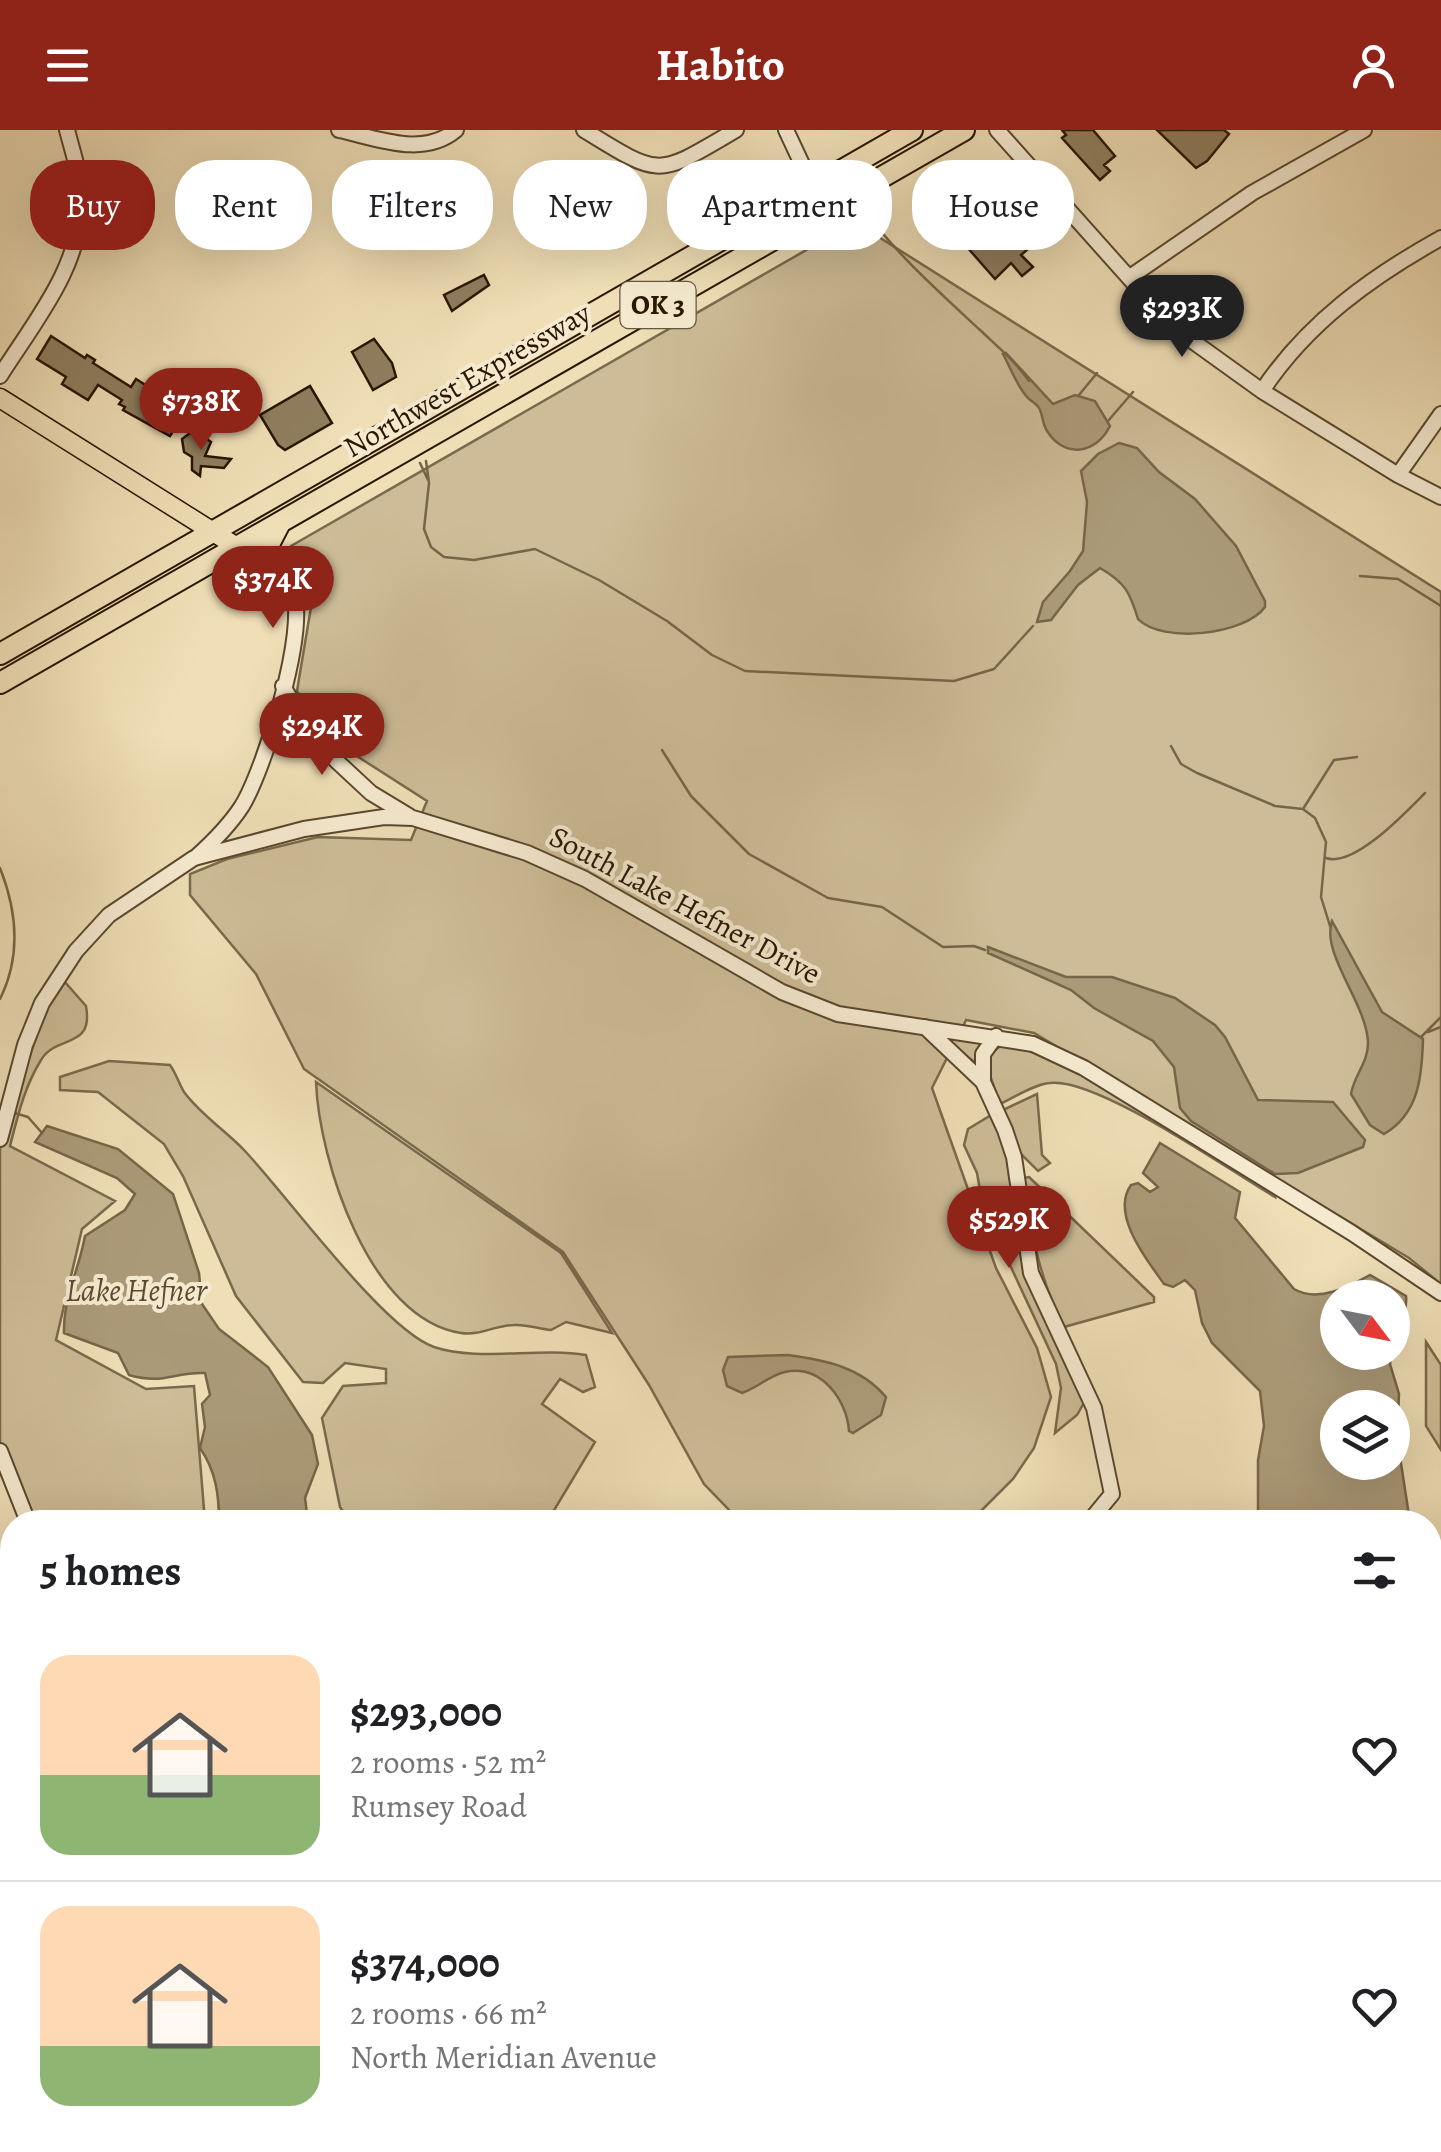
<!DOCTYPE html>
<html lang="en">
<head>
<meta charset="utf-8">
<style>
	:root { --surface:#fff; --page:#f2f2f2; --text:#202124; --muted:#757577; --line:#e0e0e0; --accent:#8f2418 }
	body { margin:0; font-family:Alegreya,serif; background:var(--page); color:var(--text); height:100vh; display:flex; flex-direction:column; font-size:38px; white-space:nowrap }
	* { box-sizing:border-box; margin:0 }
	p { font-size:32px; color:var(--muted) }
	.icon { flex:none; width:55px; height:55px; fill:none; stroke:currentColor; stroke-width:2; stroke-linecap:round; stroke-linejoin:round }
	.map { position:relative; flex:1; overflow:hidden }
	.side { position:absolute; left:0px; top:1380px; width:1442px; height:642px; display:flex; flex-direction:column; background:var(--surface); border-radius:40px 40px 0 0; box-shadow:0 10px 40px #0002 }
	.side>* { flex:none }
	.banner { position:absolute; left:30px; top:30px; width:1382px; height:90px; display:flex; gap:20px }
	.needle { width:65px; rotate:122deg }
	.controls { position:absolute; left:1320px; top:1150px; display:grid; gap:20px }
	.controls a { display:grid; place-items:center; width:90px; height:90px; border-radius:50%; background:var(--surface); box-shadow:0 10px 40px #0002; font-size:50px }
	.price { position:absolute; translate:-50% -85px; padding:0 22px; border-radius:35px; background:var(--accent); color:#fff; font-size:32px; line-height:65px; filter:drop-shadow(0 2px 5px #0008) }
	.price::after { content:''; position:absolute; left:50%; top:60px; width:30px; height:22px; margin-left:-15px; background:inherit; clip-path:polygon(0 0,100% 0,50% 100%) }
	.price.current { background:#222; color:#fff }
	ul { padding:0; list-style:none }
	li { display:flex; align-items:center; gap:30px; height:250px; padding:0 40px }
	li+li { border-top:2px solid var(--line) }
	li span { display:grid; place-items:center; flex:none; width:280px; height:200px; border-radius:30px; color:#555 }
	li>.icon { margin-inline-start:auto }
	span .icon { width:120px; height:120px; fill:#fffc; stroke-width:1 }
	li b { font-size:42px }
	h2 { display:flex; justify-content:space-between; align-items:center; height:120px; padding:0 40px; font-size:42px }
	.tag { padding:0 35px; border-radius:40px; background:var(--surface); box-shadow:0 10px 40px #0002; font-size:35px; line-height:90px }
	.tag.current { background:var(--accent); color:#fff }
	header { display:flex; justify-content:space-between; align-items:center; height:130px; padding:0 40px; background:var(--accent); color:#fff; font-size:45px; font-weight:700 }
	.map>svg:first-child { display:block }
	.green { fill:#cdbc97; stroke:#7a694c; stroke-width:2.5 }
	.water { fill:#ab9a78; stroke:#776548; stroke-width:2.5; fill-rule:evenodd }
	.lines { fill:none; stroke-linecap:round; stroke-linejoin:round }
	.stream { stroke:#776548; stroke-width:2.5 }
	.building { fill:#8f7e5f; stroke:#281601; stroke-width:2.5 }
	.minor-casing { stroke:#5a482e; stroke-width:18 }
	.major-casing { stroke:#281601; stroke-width:21 }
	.highway-casing { stroke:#281601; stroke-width:24 }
	.minor { stroke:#f5ead0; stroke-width:14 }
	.major { stroke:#efdeb6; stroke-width:18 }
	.highway { stroke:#efdeb6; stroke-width:20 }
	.labels { text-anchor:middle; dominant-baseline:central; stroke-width:8; stroke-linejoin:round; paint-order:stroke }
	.shield { fill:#f5ead0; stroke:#66563f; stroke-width:2.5 }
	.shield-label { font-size:28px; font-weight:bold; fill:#281601 }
	.street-label { font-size:30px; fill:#281601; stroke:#f5ead0 }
	.water-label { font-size:32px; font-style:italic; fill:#5c4b31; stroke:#f5ead0 }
</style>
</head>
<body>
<header><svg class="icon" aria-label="menu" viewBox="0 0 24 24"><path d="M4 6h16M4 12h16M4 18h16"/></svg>Habito<svg class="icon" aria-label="person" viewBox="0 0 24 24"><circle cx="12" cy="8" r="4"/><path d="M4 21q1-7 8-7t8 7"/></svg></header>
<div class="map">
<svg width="1441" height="2022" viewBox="0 0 1441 2022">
	<rect width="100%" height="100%" fill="#efdeb6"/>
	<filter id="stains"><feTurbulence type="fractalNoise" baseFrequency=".002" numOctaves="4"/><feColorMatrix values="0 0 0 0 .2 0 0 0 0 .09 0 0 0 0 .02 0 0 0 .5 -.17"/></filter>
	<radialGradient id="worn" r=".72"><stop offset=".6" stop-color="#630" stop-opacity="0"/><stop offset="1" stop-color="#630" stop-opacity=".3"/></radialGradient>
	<path class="green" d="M855,92L1441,462V1154L1409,1128L1034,903L966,890L959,906L984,912L977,934L953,916L932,958L996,1138L1037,1218L1051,1267L1034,1318L1013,1349L970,1392H746L736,1387L704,1354L649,1255L563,1122L304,939L256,844L190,765V744L227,729L318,707L411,710L427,671L324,605L297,561L311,477L291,416Z
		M64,851L86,876C94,920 56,904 41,930C24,958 18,985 10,1016L115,1071L82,1099L56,1210L146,1259L194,1256L205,1392H25L0,1324V1011L45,882Z
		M1002,915C1063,918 1216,1026 1274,1062L1275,1067C1230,1041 1096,946 1049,953C1033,955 1015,967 1000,974L987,937L991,923Z
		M109,931L170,935C176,943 179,954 184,962C200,984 226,1001 244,1020C286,1064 384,1200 434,1217C478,1232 538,1217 586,1225L595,1257L583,1262L560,1249L542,1274L595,1312L547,1392H350L340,1377L322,1288L343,1256L386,1253V1239L345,1233L323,1253L303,1252L236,1166L183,1046L164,1014L98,962L60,960V947Z
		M316,952L561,1123L612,1203L566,1192L551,1200C539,1199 526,1194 514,1195C495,1195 480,1206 461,1203C369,1189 319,1030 316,952Z
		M1037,964L1042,1025L1050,1033L1038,1041L1018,1021L1003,980Z
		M993,984L1011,1041L1024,1121L1085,1271L1077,1285L1055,1303L1061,1258L1056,1234L983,1077L977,1043L964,1015L968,999Z
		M1029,1047L1154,1167V1172L1064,1197C1039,1149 1031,1101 1023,1048Z
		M1426,1212L1441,1235V1320L1426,1296Z
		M1441,1622V1746L1430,1741V1630Z
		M109,2010H414L422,2022H121L108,2016Z"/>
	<path class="water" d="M1006,223L1053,274L1075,265L1095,271L1110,296C1096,324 1065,329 1047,301C1042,293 1043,285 1039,278C1036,273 1030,271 1027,267C1016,254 1011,239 1003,224Z
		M1119,313L1137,318L1159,342L1195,369L1236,416L1265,471V477C1245,505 1162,514 1138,489C1130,463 1126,453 1100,438L1078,455L1051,490L1037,492L1043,472L1070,441L1083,421L1087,372L1081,341L1098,324Z
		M1332,791L1382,882L1423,909C1422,946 1419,984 1384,1004L1370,995L1351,964C1354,945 1369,932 1368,911C1365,871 1321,824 1332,791Z
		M988,817L1066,847H1112L1175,868L1215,895L1225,907L1258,970L1333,972L1365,1010L1363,1017L1298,1043L1275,1044L1191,991L1180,978L1174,937L1153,911L1094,878L1071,860L988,823Z
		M47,996L118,1019L173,1064L199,1143L202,1174L219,1199L268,1237L312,1305L318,1334L305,1368L308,1392H219C219,1365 216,1341 200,1318L205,1297L202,1274L210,1265L205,1243C172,1242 164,1255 129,1245L118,1223L64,1203C63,1168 79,1140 85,1106L125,1080L135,1064L117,1048L35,1012Z
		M1160,1013L1240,1062L1235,1088L1294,1159C1318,1173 1348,1157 1370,1145L1406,1166C1408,1183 1396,1201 1393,1218L1392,1168H1338V1222L1392,1223L1390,1234L1399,1264L1397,1307L1410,1392H1258V1330L1264,1296L1260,1261L1212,1213L1202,1193L1195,1160L1185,1150L1173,1157L1164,1154C1147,1130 1110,1084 1131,1055L1138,1053L1150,1062L1158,1057L1143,1043ZM1338,1278H1392V1332H1338Z
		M788,1225C825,1230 861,1237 886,1267L881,1285L853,1303L849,1301C847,1270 821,1234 785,1242C770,1245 757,1258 742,1263L727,1256L723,1240L728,1227Z
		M1430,1788L1441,1794V1972L1430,1977Z
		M434,2010H1273L1267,2022H443Z"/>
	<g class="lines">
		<path class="stream" d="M861,76C895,123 938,161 980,200C998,217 1014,230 1029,251
			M1079,265L1097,243
			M1108,291L1133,262
			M426,331L429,353L424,399L431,417L444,427L474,430L535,419L599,450L667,491L712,525L745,541L954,551L994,539L1033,496
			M420,333L428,350
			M1360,446L1398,449L1441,476
			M1171,616L1181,634L1197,643L1275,676L1303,679L1315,688L1326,712L1321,767L1330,796
			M662,620L691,666L749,724L828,768L882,777L943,817L974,816L985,820
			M1303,679L1334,630L1357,627
			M1326,728C1354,738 1406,682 1425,663
			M0,738C17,781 21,827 0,869
			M1428,902L1441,897
			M1422,906L1441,887
			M11,982L28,987L42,1003
			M0,1676L9,1737L0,1797"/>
	</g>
	<path class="building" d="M1062,0H1093L1115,26L1104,35L1110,41L1100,50L1062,8L1066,5Z
		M1157,0H1224L1229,4L1207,31L1196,38Z
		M1000,57L1043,106L1021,125L1033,137L1022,146L1011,133L995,149L953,101Z
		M484,145L489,155L452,181L444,165Z
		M51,206L85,228L87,225L95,230L93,233L131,257L136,249L158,263L154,269L182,287L170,306L123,280L125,277L119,274L122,270L98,255L88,270L62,254L66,247L37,229Z
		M374,209L392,233L396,247L373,260L352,222Z
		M310,256L332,293L285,320L278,315L260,285Z
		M194,300L211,312L205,326L231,329L224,338L201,336L200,346L192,340V327L184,322L182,309Z"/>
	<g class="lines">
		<defs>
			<path id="minor" d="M339,0C377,8 423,28 456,0
				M584,0C663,49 657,46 736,0
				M786,0L823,79
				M997,0L1173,197L1262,261L1398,345L1441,367
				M1130,147L1252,63L1364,0
				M0,246C34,192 82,136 81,69C81,46 73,23 67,0
				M1262,261C1307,193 1371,147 1441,108
				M1398,345L1441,284
				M283,556L314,610L371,663L409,686
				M195,728C213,712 229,696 242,676C264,640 310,496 292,459C282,440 255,428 237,417
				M925,897L983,952L1005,1000L1014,1027L1031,1143L1094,1278L1112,1364L1089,1392
				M983,952V924L996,906
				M0,1009L25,915L42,873L76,821L109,785L194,728L304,699L384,687L413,688L527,723L585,749L782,862L838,884L1033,914L1084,938L1352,1103L1441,1163
				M0,1321L28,1392
				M113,2022L117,2010"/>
			<path id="major" d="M0,268L237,417"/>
			<path id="highway" d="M274,440L268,416L280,393
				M0,524L912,0
				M0,553L964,0"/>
		</defs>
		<use href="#minor" class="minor-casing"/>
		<use href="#major" class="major-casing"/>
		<use href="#highway" class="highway-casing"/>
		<use href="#minor" class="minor"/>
		<use href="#major" class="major"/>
		<use href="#highway" class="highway"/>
	</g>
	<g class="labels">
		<rect class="shield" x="620.5" y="152" width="75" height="46" rx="8"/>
		<g class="shield-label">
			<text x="658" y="175">OK 3</text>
		</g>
		<g class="street-label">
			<text transform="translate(467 250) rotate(-30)">Northwest Expressway</text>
			<text transform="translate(685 775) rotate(28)">South Lake Hefner Drive</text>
		</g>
		<g class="water-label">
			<text x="136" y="1160">Lake Hefner</text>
		</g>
	</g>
	<rect width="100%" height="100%" filter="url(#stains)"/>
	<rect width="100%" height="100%" fill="url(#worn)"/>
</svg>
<div class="controls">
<a><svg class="needle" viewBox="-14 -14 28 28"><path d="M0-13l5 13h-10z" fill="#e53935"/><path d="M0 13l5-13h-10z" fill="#757577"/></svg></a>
<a><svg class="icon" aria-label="layers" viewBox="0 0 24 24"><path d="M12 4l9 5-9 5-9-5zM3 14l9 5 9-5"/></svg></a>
</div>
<b class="price current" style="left:1182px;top:230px">$293K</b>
<b class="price" style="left:201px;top:323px">$738K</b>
<b class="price" style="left:273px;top:501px">$374K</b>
<b class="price" style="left:322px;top:648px">$294K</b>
<b class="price" style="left:1009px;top:1141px">$529K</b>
<div class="banner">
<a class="tag current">Buy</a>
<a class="tag">Rent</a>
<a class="tag">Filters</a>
<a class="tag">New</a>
<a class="tag">Apartment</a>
<a class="tag">House</a>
</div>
<section class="side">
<h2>5 homes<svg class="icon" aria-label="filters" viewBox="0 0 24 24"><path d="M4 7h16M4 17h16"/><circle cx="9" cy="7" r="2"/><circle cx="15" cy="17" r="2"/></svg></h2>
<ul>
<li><span style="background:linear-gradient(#ffd9b3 60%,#8fb573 0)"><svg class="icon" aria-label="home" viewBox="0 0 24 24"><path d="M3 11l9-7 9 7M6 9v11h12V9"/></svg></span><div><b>$293,000</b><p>2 rooms · 52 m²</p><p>Rumsey Road</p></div><svg class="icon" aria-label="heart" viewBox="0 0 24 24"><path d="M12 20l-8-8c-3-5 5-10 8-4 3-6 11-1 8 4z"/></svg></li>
<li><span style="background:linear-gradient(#ffd9b3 70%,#8fb573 0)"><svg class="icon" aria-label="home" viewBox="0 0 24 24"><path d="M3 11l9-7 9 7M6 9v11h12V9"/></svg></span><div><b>$374,000</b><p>2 rooms · 66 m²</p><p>North Meridian Avenue</p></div><svg class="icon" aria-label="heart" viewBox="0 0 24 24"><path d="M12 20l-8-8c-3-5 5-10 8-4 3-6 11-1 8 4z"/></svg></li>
</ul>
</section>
</div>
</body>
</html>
